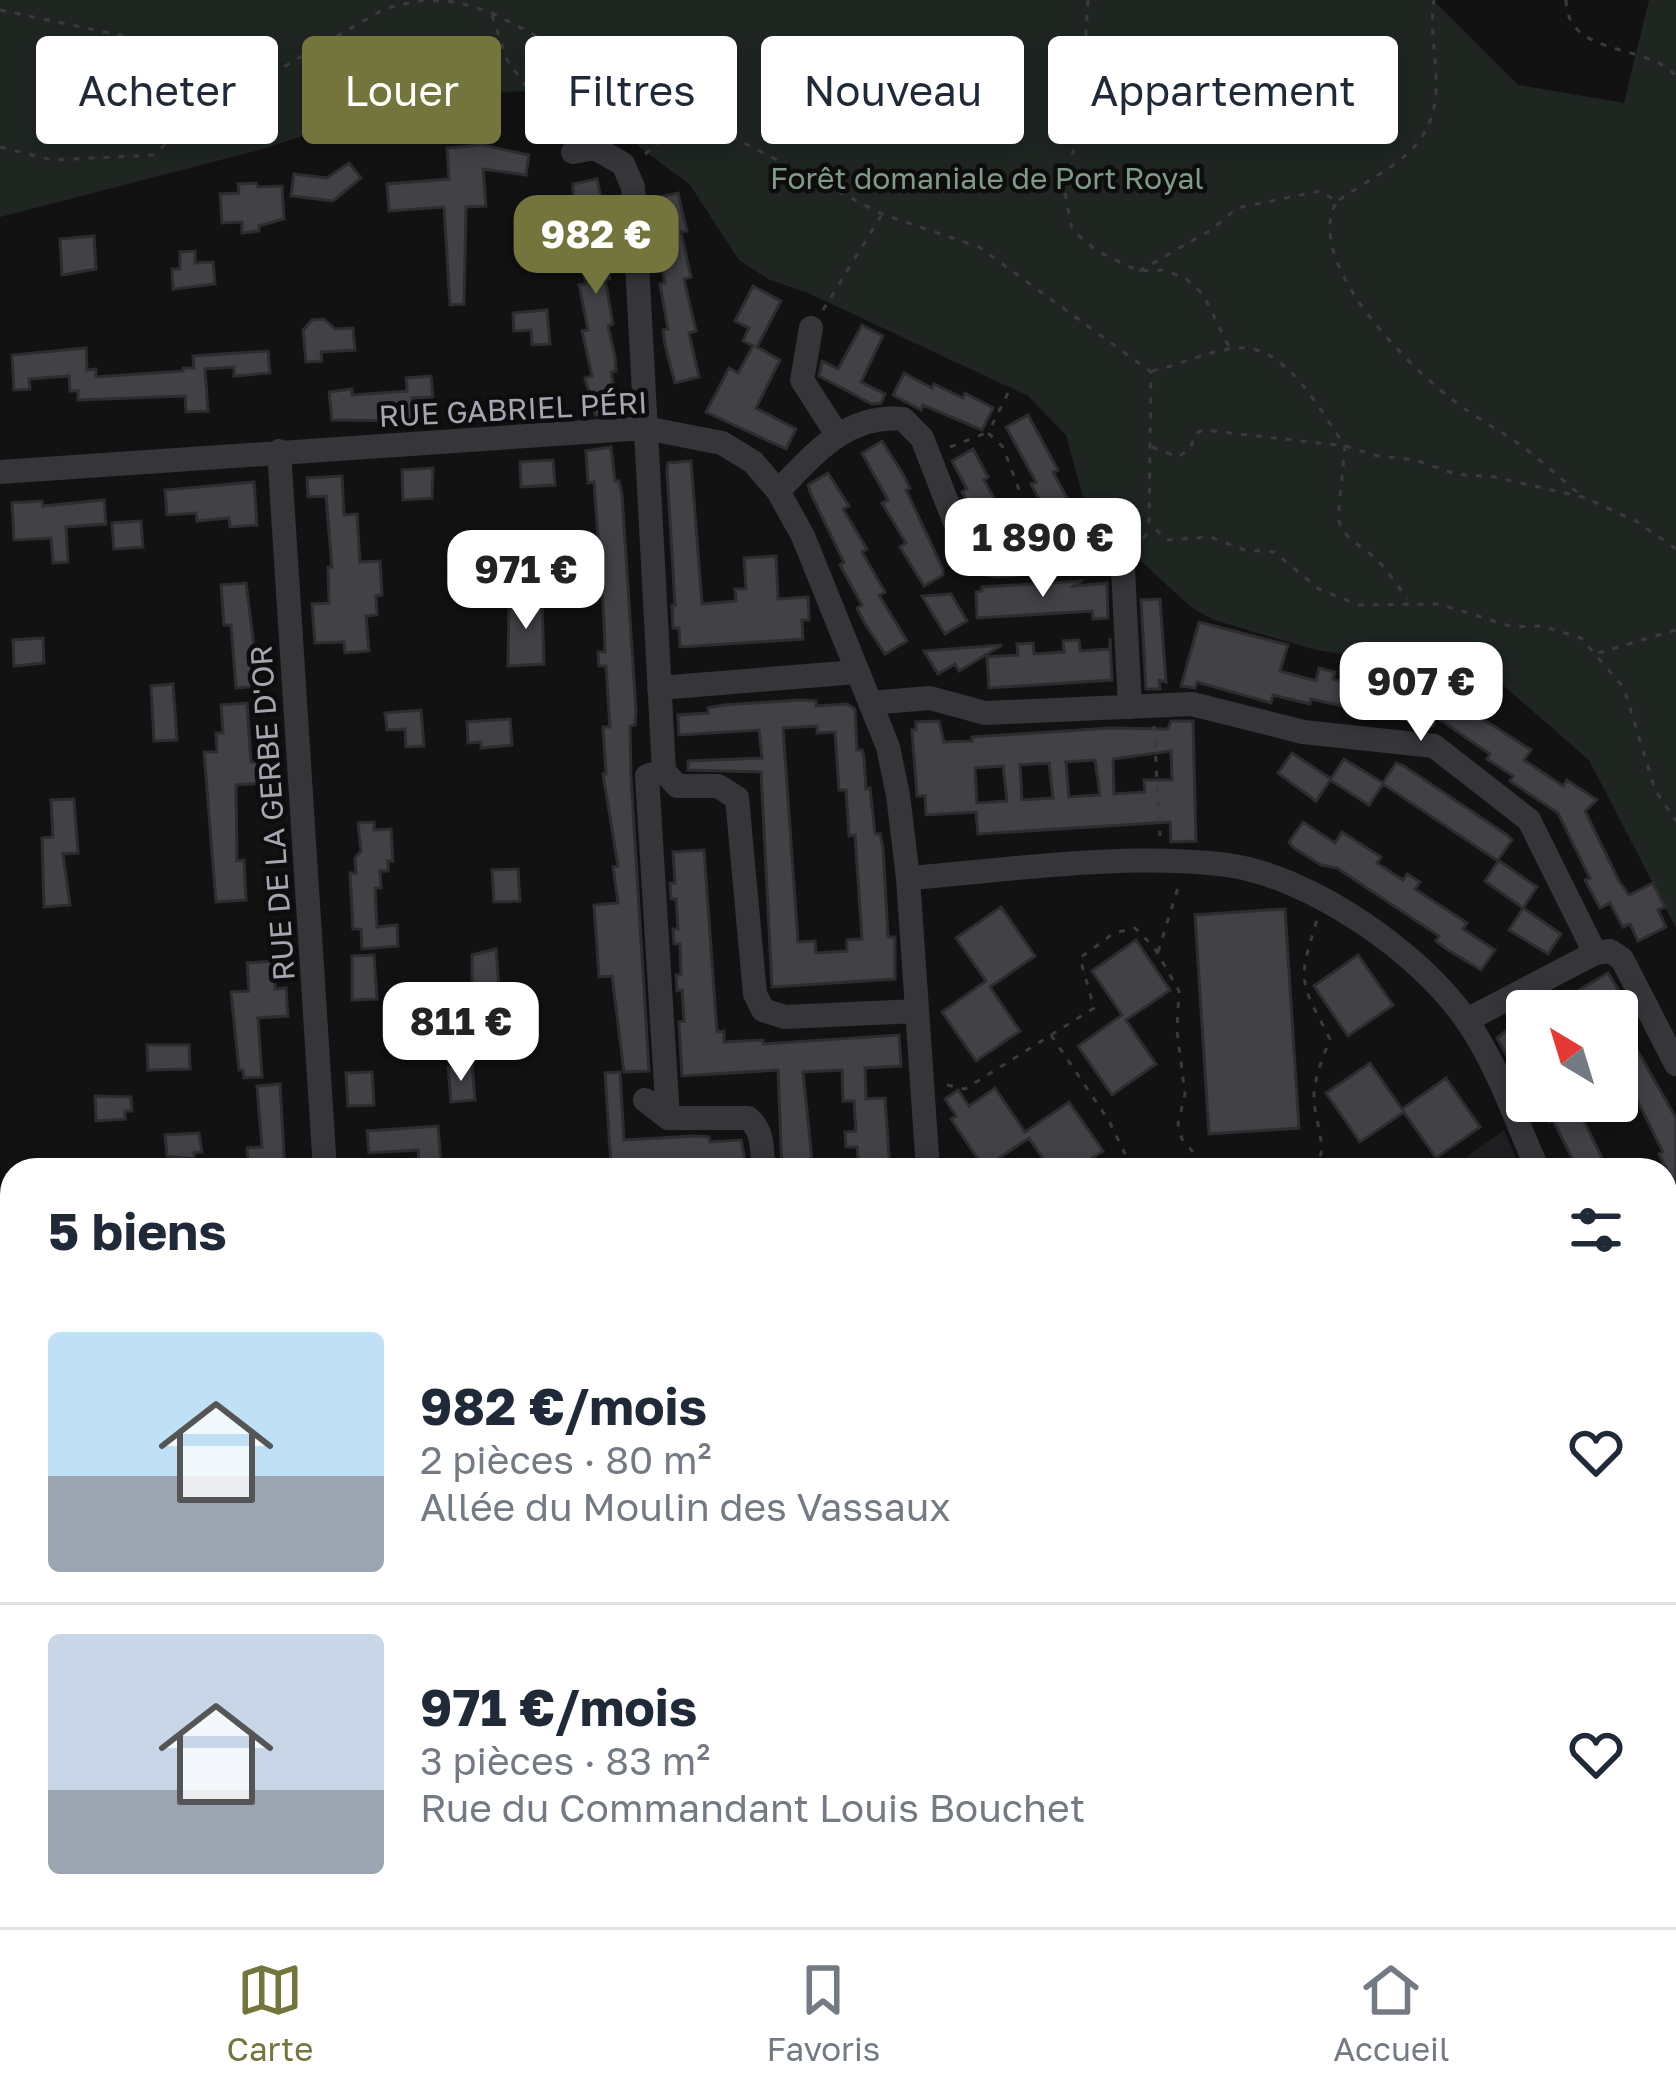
<!DOCTYPE html>
<html lang="fr">
<head>
<meta charset="utf-8">
<style>
	:root { --surface:#fff; --page:#f2f2f3; --text:#1f2937; --muted:#747a83; --line:#e0e1e3; --accent:#73753c }
	body { margin:0; font-family:"Golos Text",sans-serif; background:var(--page); color:var(--text); height:100vh; display:flex; flex-direction:column; font-size:45px; white-space:nowrap }
	* { box-sizing:border-box; margin:0 }
	p { font-size:39px; color:var(--muted) }
	.icon { flex:none; width:66px; height:66px; fill:none; stroke:currentColor; stroke-width:2; stroke-linecap:round; stroke-linejoin:round }
	.map { position:relative; flex:1; overflow:hidden }
	.drawer { position:absolute; left:0px; top:1158px; width:1677px; height:771px; display:flex; flex-direction:column; background:var(--surface); border-radius:36px 36px 0 0; box-shadow:0 6px 18px #0003 }
	.drawer>* { flex:none }
	.top-card { position:absolute; left:36px; top:36px; width:1605px; height:108px; display:flex; gap:24px }
	.needle { width:78px; rotate:322deg }
	.controls { position:absolute; left:1506px; top:990px; display:grid; gap:24px }
	.controls a { display:grid; place-items:center; width:132px; height:132px; border-radius:12px; background:var(--surface); box-shadow:0 6px 18px #0003; font-size:60px }
	.price { position:absolute; translate:-50% -102px; padding:0 27px; border-radius:24px; background:#fff; color:#222; font-size:39px; line-height:78px; filter:drop-shadow(0 3px 6px #0008) }
	.price::after { content:''; position:absolute; left:50%; top:72px; width:36px; height:27px; margin-left:-18px; background:inherit; clip-path:polygon(0 0,100% 0,50% 100%) }
	.price.active { background:var(--accent); color:#fff }
	ul { padding:0; list-style:none }
	li { display:flex; align-items:center; gap:36px; height:300px; padding:0 48px }
	li+li { border-top:3px solid var(--line) }
	li span { display:grid; place-items:center; flex:none; width:336px; height:240px; border-radius:12px; color:#555 }
	li>.icon { margin-inline-start:auto }
	span .icon { width:144px; height:144px; fill:#fffc; stroke-width:1 }
	li b { font-size:51px }
	h2 { display:flex; justify-content:space-between; align-items:center; height:144px; padding:0 48px; font-size:51px }
	.tag { padding:0 42px; border-radius:12px; background:var(--surface); box-shadow:0 6px 18px #0003; font-size:42px; line-height:108px }
	.tag.active { background:var(--accent); color:#fff }
	.tab-bar { display:flex; justify-content:space-around; align-items:center; height:168px; border-top:3px solid var(--line); background:var(--surface); font-size:33px; color:var(--muted) }
	.tab-bar a { display:grid; justify-items:center; gap:6px }
	.tab-bar .active { color:var(--accent) }
	.map>svg:first-child { display:block }
	.built { fill:#1f1e20 }
	.green { fill:#1f2622 }
	.building { fill:#424146; stroke:#2d2c2f; stroke-width:3; fill-rule:evenodd }
	.lines { fill:none; stroke-linecap:round; stroke-linejoin:round }
	.path { stroke:#3a3a3f; stroke-width:3; stroke-dasharray:6 9; stroke-linecap:butt }
	.minor { stroke:#36363a; stroke-width:24 }
	.labels { text-anchor:middle; dominant-baseline:central; stroke-width:9; stroke-linejoin:round; paint-order:stroke }
	.park-label { font-size:30px; fill:#7f9b88; stroke:#0e0d0e }
	.street-label { font-size:30px; fill:#a5a6b2; stroke:#0e0d0e }
</style>
</head>
<body>
<div class="map">
<svg width="1676" height="1927" viewBox="0 0 1676 1927">
	<rect width="100%" height="100%" fill="#131213"/>
	<path class="built" d="M1504,1130L1521,1170H1390L1389,1160L1422,1158L1430,1168L1436,1164L1451,1168Z"/>
	<path class="green" d="M0,0H1433L1518,85L1624,103L1649,0H1676V928L1589,760L1498,681L1312,649L1214,620L1192,608L1109,532L1083,497L1066,435L1028,396L808,293L768,279L739,260L690,185L633,142L522,91L411,100L263,149L0,217Z"/>
	<path class="building" d="M482,145L529,155L526,175L483,169L486,206L466,207L464,304L450,305L444,207L389,211L387,184L449,179L447,148Z
		M349,163L361,178L333,201L291,196L294,174L327,178Z
		M597,179L605,217L606,233H602L608,264L610,279H605L613,324L608,326L615,356L616,371L611,372L618,411L595,415L585,378L592,376L582,331L588,330L579,285L586,284L576,239L583,237L573,192V184Z
		M256,183L258,187L282,186L284,219L259,226V231L242,233V222L222,223L220,194L239,193L238,184Z
		M678,193L687,231L681,232L691,277L684,279L696,331L689,333L699,377L675,383L665,345L663,330L668,329L660,284L665,283L658,252L657,237L662,236L655,198Z
		M94,236L96,269L62,275L60,239Z
		M195,251V263L213,262L215,284L173,289L172,269H180V252Z
		M753,286L781,301L757,347L780,360L756,408L796,429L786,449L706,412L729,368L738,373L753,346L743,341L749,328L735,321Z
		M547,310L550,344L532,345L531,330L514,331L513,313Z
		M324,319L335,329L353,328L355,350L321,352L322,361L306,362L303,330L312,320Z
		M862,325L883,336L861,382L885,394L881,403L872,404L819,376L822,361L838,369Z
		M86,348L87,370L96,369V377L183,371V368H194L193,356L268,351L270,373L234,376V367L205,369L208,411L186,412L185,396L78,400V391H70L69,376L29,379L30,389L14,390L12,355Z
		M904,373L932,388L934,384L963,398L965,393L993,408L982,430L923,405L921,410L893,395Z
		M431,376L433,397L412,398L413,421L332,420L329,392L352,389V395L407,391L406,378Z
		M1028,415L1058,470L1053,472L1068,500L1046,512L1031,484L1036,482L1006,427Z
		M882,441L903,474L910,488L906,490L943,569V575L924,586L900,547L906,543L882,503L888,500L862,453Z
		M611,447L615,481H619L622,495L636,711L635,725L630,726L631,777L649,1071L624,1072L612,976L599,977L594,905L618,903L613,867L618,866L603,774H606L603,727H610L606,666H599L598,652H605L604,620L594,482L588,483L586,451Z
		M973,449L988,477L984,480L1014,534L992,546L962,492L967,489L952,461Z
		M553,460L555,485L521,487L520,462Z
		M691,461L702,604L736,601L735,589H746L744,558L776,556L778,599L808,597L809,620H802L803,639L680,647L679,628H673L672,605H675L667,470L668,463Z
		M433,468L432,498L403,500L402,470Z
		M828,473L849,506L843,509L867,549L862,552L885,592L879,595L907,641L885,654L864,622L857,608L862,605L840,565L844,562L810,492L808,485Z
		M342,476L344,515L357,514L360,562L380,561L382,595L376,596L377,615L366,616L369,651L345,653L344,642L315,643L312,604L329,603L328,567H332L326,496L308,497L307,478Z
		M254,482L257,525L230,527L229,518L197,521L196,513L167,515L165,490Z
		M104,500L106,524L66,527L68,562L53,563L51,538L14,540L12,503L42,501L43,506Z
		M1077,500L1118,552L1106,561L1066,509Z
		M141,521L143,547L114,549L112,523Z
		M1081,581L1074,586L1107,583L1108,618L1093,619L1092,611L977,618L976,592L982,591V587Z
		M246,583L259,686L236,688L231,625H224L221,585Z
		M951,594L967,621L945,634L922,596Z
		M542,597L544,664L508,666L509,599Z
		M1160,599L1166,682L1159,680L1160,689H1146L1141,600Z
		M1199,622L1288,645L1280,671L1316,681L1319,668L1335,672L1333,679L1362,687L1364,679L1380,683L1381,678L1411,687L1409,693H1437L1465,708L1469,702L1482,710L1478,716L1531,750L1524,760L1563,786L1567,780L1597,800L1585,811L1619,881L1629,895L1653,883L1665,907L1658,910L1666,927L1638,941L1630,924L1623,927L1610,903L1600,908L1585,880L1590,878L1558,813L1510,781L1513,776L1487,759L1490,754L1436,717L1433,726L1311,699L1310,704L1273,695L1271,703L1197,682L1195,688L1181,686Z
		M43,638L44,663L14,666L13,640Z
		M1110,638L1112,680L989,688L987,657L1018,655L1017,644L1033,643L1034,654L1064,652L1063,641L1079,640L1080,651L1110,649Z
		M1002,645L959,671L955,664L938,674L924,651Z
		M173,684L177,740L154,741L151,686Z
		M800,700L816,701V706L847,704L855,709L857,750H862L864,757L866,789L870,788L875,834H880L883,848L888,937H895V979L772,987L761,772L688,770V761L762,758L759,730L679,735L678,715L708,713V708L723,705ZM817,726V733L835,732L839,790H846L849,836L855,835L862,939L847,940V951L816,953L815,941L798,942L783,728Z
		M247,703L251,762H260L262,783L236,785L237,861L244,860L246,900L216,902L204,752H217L216,733H223L221,705Z
		M421,710L424,746L406,747L405,729L387,730L385,713Z
		M510,719L512,745L481,748V742L468,743L467,722Z
		M939,721L944,742L972,741V737L1110,728L1168,729L1171,721H1193L1196,841L1171,842L1170,822L978,834L976,812L926,815L925,796H917L912,730H916V722ZM1171,751L1172,780H1144L1145,792L1114,794L1113,759ZM1095,760L1100,795L1069,797L1066,762ZM1049,763L1053,798L1022,800L1020,765ZM1003,766L1007,801L977,803L975,768Z
		M1292,753L1331,779L1316,801L1278,773Z
		M1344,759L1383,783L1396,763L1404,766L1507,835L1512,840L1498,860L1537,887L1523,908L1561,934L1548,954L1509,930L1523,908L1485,881L1498,861L1383,784L1369,805L1330,780Z
		M74,799L78,853L63,854L70,905L44,907L42,838L53,837L51,800Z
		M374,822V830L391,829L393,861H388V871H380L381,888H375L377,927L397,925L398,946L362,949L361,929H353L350,873H356L355,858L361,851L358,823Z
		M1303,822L1335,843L1342,832L1381,857L1377,863L1403,880L1407,874L1420,882L1415,889L1467,923L1463,929L1495,950L1481,970L1448,950L1436,941L1439,936L1337,868L1321,865L1294,848L1289,842Z
		M704,850L717,1032L724,1031V1042L763,1040V1044L899,1035L901,1066L865,1068L866,1099L885,1098L890,1170H859L857,1147H846L845,1132L856,1131L854,1101H843L842,1070L803,1072L813,1170H782L778,1070L682,1076L679,1022L684,1021L682,990L677,991L676,975H681L680,944H674L673,929H678L676,899H671L670,883H675L673,852Z
		M518,869L520,901L494,902L492,870Z
		M1001,907L1035,956L990,987L1020,1031L976,1061L942,1012L986,981L956,938Z
		M1285,909L1299,1128L1209,1134L1195,915Z
		M1136,940L1170,990L1126,1020L1156,1064L1112,1095L1078,1046L1122,1015L1092,971Z
		M496,949L501,1013H508L509,1025L514,1024L515,1044L488,1046L484,996H476L472,984V955Z
		M374,955L377,999L352,1000V956Z
		M1358,955L1393,1005L1348,1036L1314,986Z
		M274,961L275,989L286,988L288,1016L258,1018L262,1077L244,1078L243,1070H239L231,992L249,991L247,963Z
		M1608,973L1622,996L1610,1005L1613,1011H1543Z
		M1527,1014V1082L1516,1059L1511,1063L1497,1038Z
		M1617,1015L1676,1118V1187L1659,1154L1663,1152L1622,1069L1617,1072Z
		M147,1045H189L190,1069L148,1070Z
		M1370,1063L1402,1109L1446,1078L1480,1127L1436,1158L1404,1112L1360,1142L1326,1093Z
		M472,1065L475,1100L451,1102L448,1067Z
		M372,1072L374,1105L348,1106L346,1073Z
		M620,1072L624,1140L694,1136L709,1137L710,1142L741,1140L746,1164L711,1169V1161L611,1166L605,1073Z
		M280,1084L285,1170H249L247,1148L262,1147L257,1086Z
		M995,1088L1025,1132L1069,1102L1103,1151L1075,1170H1051L1029,1138L984,1168L951,1119L956,1116L945,1099L958,1090L969,1106Z
		M95,1096L131,1097L132,1111H125V1119L96,1121Z
		M1539,1101H1564L1569,1111L1577,1107L1608,1170H1578L1553,1120L1549,1122Z
		M438,1126L441,1164L419,1165L418,1150L369,1153L367,1131Z
		M199,1133L202,1152L194,1153V1159L167,1156L165,1135Z"/>
	<g class="lines">
		<path class="path" d="M1088,0L1081,113L1065,192L1072,230L1097,251L1139,271L1163,270L1185,278L1203,294L1230,349
			M1566,0C1567,58 1646,42 1676,76
			M0,10L148,41L213,102
			M492,15L507,60L561,136
			M0,147L52,160L153,155L214,103L253,89L290,63L386,8L424,0L457,2L492,13L882,214L979,247L1151,372L1149,522L1166,540L1210,537L1245,550L1274,552L1319,589L1358,605L1439,604L1513,627L1542,626L1581,638L1624,688L1655,790L1676,821
			M645,154L689,119
			M1339,200C1391,164 1440,151 1436,75C1435,50 1430,25 1434,0
			M1139,271L1211,230L1237,208L1320,191L1337,201C1302,261 1406,363 1449,397C1471,415 1496,428 1519,444C1541,460 1562,480 1583,497
			M823,310L881,216
			M1152,371C1180,365 1208,351 1236,348C1286,343 1320,411 1345,446L1338,518C1344,541 1361,544 1377,560C1388,571 1398,586 1407,599
			M1008,393L988,433L1003,447L1024,503L1051,539
			M950,447L986,433
			M1152,447L1178,457L1190,449L1196,433L1204,430L1345,446L1378,456L1416,460L1455,474L1494,477L1583,497L1636,521L1676,549
			M1132,549L1151,530
			M1598,653L1676,630
			M1154,726L1160,836
			M1158,952L1180,881
			M1051,1035L1109,1121L1133,1170
			M947,1085L965,1089L1094,1008L1080,958L1114,933L1135,928L1154,947L1179,991L1177,1031L1185,1094L1178,1124L1182,1139L1208,1170
			M1314,1170C1331,1148 1313,1121 1314,1095C1315,1076 1323,1057 1330,1039C1300,981 1297,983 1317,920
			M1665,1317L1676,1311
			M670,1917L676,1927
			M1515,1917L1521,1927
			M1243,1927L1244,1917
			M1439,1927L1455,1917
			M1570,1927L1583,1917"/>
		<path class="minor" d="M573,152L595,148L623,164L633,187L664,771L677,786H718L737,798L755,994L763,1010L785,1017L917,1011
			M811,328L802,380L836,433
			M279,451L325,1170
			M0,472L645,428L722,443L753,462L778,491L803,536L888,747L898,795L908,878L928,1170
			M778,491C813,456 846,413 903,419L922,438L966,551L975,563L999,566L1080,559
			M1123,570L1130,707
			M659,688L856,672
			M870,703L930,698L985,713L1192,704L1303,732L1434,746L1529,820L1595,953
			M664,771L647,776L668,1118
			M908,878C1012,870 1122,852 1227,865C1310,876 1421,953 1467,1021C1498,1066 1516,1121 1538,1170
			M1467,1020L1595,953L1610,951L1622,959L1676,1064
			M645,1100L668,1118H748C764,1131 762,1150 763,1170
			M0,1325L12,1322
			M1665,1412L1676,1406
			M1665,1508L1676,1635
			M1665,1729L1676,1725
			M1665,1854L1676,1865
			M373,1917L374,1927
			M806,1917V1927
			M1011,1917L1045,1927
			M912,1927L978,1923"/>
	</g>
	<g class="labels">
		<g class="park-label">
			<text x="987" y="178">Forêt domaniale de Port Royal</text>
		</g>
		<g class="street-label">
			<text transform="translate(513 409) rotate(-3)">RUE GABRIEL PÉRI</text>
			<text transform="translate(272 813) rotate(-94)">RUE DE LA GERBE D'OR</text>
		</g>
	</g>
</svg>
<div class="controls">
<a><svg class="needle" viewBox="-14 -14 28 28"><path d="M0-13l5 13h-10z" fill="#e53935"/><path d="M0 13l5-13h-10z" fill="#747a83"/></svg></a>
</div>
<b class="price active" style="left:596px;top:297px">982 €</b>
<b class="price" style="left:1043px;top:600px">1 890 €</b>
<b class="price" style="left:526px;top:632px">971 €</b>
<b class="price" style="left:1421px;top:744px">907 €</b>
<b class="price" style="left:461px;top:1084px">811 €</b>
<div class="top-card">
<a class="tag">Acheter</a>
<a class="tag active">Louer</a>
<a class="tag">Filtres</a>
<a class="tag">Nouveau</a>
<a class="tag">Appartement</a>
</div>
<section class="drawer">
<h2>5 biens<svg class="icon" aria-label="filters" viewBox="0 0 24 24"><path d="M4 7h16M4 17h16"/><circle cx="9" cy="7" r="2"/><circle cx="15" cy="17" r="2"/></svg></h2>
<ul>
<li><span style="background:linear-gradient(#bfe0f5 60%,#9aa5b1 0)"><svg class="icon" aria-label="home" viewBox="0 0 24 24"><path d="M3 11l9-7 9 7M6 9v11h12V9"/></svg></span><div><b>982 €/mois</b><p>2 pièces · 80 m²</p><p>Allée du Moulin des Vassaux</p></div><svg class="icon" aria-label="heart" viewBox="0 0 24 24"><path d="M12 20l-8-8c-3-5 5-10 8-4 3-6 11-1 8 4z"/></svg></li>
<li><span style="background:linear-gradient(#c9d6e8 65%,#9aa5b1 0)"><svg class="icon" aria-label="home" viewBox="0 0 24 24"><path d="M3 11l9-7 9 7M6 9v11h12V9"/></svg></span><div><b>971 €/mois</b><p>3 pièces · 83 m²</p><p>Rue du Commandant Louis Bouchet</p></div><svg class="icon" aria-label="heart" viewBox="0 0 24 24"><path d="M12 20l-8-8c-3-5 5-10 8-4 3-6 11-1 8 4z"/></svg></li>
</ul>
</section>
</div>
<nav class="tab-bar">
<a class="active"><svg class="icon" aria-label="map" viewBox="0 0 24 24"><path d="M3 6l6-2 6 2 6-2v14l-6 2-6-2-6 2zM9 4v14M15 6v14"/></svg>Carte</a>
<a><svg class="icon" aria-label="saved" viewBox="0 0 24 24"><path d="M7 4h10v16l-5-4-5 4z"/></svg>Favoris</a>
<a><svg class="icon" aria-label="home" viewBox="0 0 24 24"><path d="M3 11l9-7 9 7M6 9v11h12V9"/></svg>Accueil</a>
</nav>
</body>
</html>
